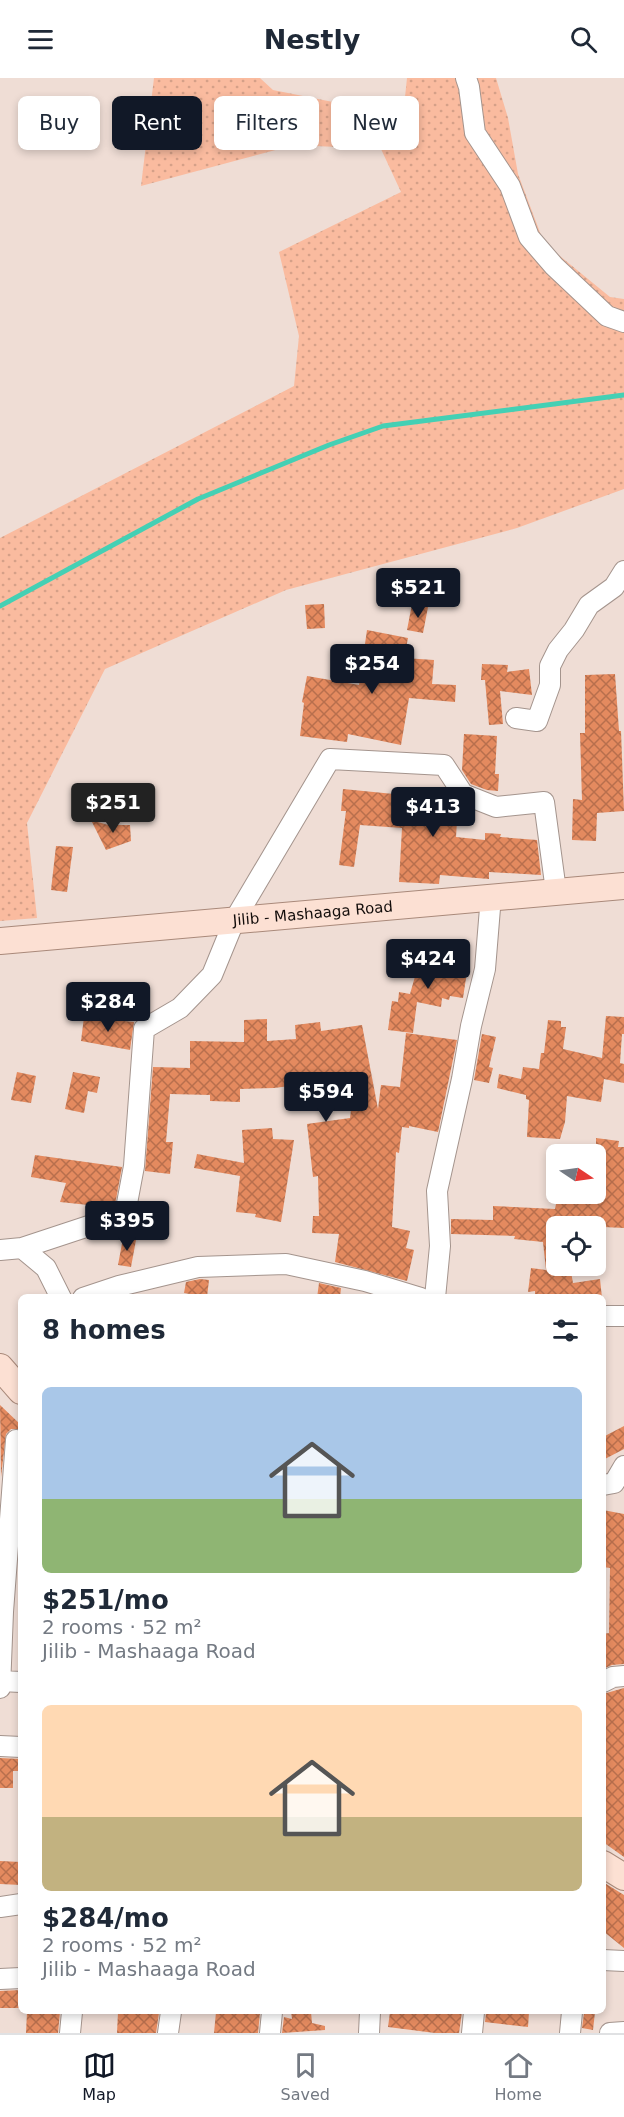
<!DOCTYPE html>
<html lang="en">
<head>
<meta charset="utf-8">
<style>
	:root { --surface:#fff; --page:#f6f6f7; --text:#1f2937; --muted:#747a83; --line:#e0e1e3; --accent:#111827 }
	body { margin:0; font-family:"DejaVu Sans",sans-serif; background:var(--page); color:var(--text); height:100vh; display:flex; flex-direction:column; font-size:22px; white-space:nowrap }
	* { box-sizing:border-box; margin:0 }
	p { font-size:20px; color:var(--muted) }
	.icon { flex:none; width:33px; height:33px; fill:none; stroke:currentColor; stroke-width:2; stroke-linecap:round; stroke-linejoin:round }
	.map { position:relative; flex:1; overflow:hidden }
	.details { position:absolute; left:18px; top:1216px; width:588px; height:720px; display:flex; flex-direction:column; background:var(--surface); border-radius:9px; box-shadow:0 3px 9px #0003 }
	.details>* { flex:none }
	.hud { position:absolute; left:18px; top:18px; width:588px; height:54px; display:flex; gap:12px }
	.needle { width:39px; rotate:103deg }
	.tools { position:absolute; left:546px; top:1066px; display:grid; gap:12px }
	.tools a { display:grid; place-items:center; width:60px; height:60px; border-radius:9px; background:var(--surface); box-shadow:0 3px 9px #0003; font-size:30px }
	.price { position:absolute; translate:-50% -51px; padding:0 14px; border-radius:6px; background:var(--accent); color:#fff; font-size:20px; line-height:39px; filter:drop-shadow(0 2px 3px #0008) }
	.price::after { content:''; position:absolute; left:50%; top:36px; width:18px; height:14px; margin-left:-9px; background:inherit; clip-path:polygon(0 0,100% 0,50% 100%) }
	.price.selected { background:#222; color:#fff }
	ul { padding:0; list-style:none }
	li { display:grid; align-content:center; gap:12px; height:318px; padding:0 24px }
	li span { display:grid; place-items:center; height:186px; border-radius:9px; color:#555 }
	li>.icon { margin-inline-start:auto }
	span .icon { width:108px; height:108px; fill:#fffc; stroke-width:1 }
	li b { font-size:26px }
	h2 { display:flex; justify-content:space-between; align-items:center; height:72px; padding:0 24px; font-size:26px }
	.tag { padding:0 21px; border-radius:9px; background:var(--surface); box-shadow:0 3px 9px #0003; font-size:21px; line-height:54px }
	.tag.selected { background:var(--accent); color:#fff }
	header { display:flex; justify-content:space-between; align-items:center; height:78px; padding:0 24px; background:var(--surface); font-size:27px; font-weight:700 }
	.tab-bar { display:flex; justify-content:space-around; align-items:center; height:84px; border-top:2px solid var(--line); background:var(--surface); font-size:16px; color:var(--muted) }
	.tab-bar a { display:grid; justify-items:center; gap:3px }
	.tab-bar .selected { color:var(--accent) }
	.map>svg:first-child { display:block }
	.grass { fill:url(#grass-dots) }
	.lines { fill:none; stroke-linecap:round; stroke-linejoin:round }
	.stream { stroke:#44d0b4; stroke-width:5 }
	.building { fill:url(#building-cross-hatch) }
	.minor-casing { stroke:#a4948d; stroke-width:22 }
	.major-casing { stroke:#a9897a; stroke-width:28 }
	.minor { stroke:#fff; stroke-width:20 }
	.major { stroke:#fce0d3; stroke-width:26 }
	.labels { text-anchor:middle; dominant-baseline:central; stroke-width:4.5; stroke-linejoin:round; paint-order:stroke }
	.street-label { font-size:15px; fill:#130d0b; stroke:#fceae3 }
</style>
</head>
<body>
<header><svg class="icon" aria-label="menu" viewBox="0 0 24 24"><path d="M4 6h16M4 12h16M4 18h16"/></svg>Nestly<svg class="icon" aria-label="search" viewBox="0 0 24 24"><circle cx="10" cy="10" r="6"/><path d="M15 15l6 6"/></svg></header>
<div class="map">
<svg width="624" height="1955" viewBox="0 0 624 1955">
	<defs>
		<pattern id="grass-dots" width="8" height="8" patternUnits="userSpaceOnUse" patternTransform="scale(1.5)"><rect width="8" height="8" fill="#fabb9f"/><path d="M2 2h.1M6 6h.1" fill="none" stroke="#d5a088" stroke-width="1.8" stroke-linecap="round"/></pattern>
		<pattern id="building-cross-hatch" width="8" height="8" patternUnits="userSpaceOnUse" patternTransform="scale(1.5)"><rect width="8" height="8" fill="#e48a5f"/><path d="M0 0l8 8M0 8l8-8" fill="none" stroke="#b86f4d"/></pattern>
	</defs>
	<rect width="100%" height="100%" fill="#efddd5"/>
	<path class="grass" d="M154,0H260L273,12L403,38L407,0H496L508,40L518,96L544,165L610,219L624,221V411L517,450L286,512L105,591L27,745L37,840L0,843V460L294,308L299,258L279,174L401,114L381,71L294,67L141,108Z"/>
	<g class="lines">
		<path class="stream" d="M0,528L198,421L329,367L383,348L624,317"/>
	</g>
	<path class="building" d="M324,526L325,550L307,551L305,527Z
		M412,526L428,529L423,555L407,552Z
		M367,552L408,560L404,580L434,582L432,606L456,607L455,624L409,620L401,667L348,656L347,664L300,658L304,625L302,624L307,598L359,607Z
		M482,586L508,587L507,594L529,591L532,617L500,613L503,646L489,647L485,602H481Z
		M615,596L619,653H621L624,733L597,735L596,763L572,762L573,721L582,722L580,655H585V597Z
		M464,656L497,658L495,696H499L498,713L487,712L471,706L462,692Z
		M405,710L447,714L458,727L456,759L485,762V755L501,756L500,759L537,762L541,797L489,794V801L440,797L439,806L399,804L402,750L360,747L354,789L339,787L346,733H341L343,711L404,717Z
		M91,742L108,747H130L131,763L106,772Z
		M56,768L73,769L67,814L51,812Z
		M422,874L468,887L463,920L450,918L449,922L442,920L441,929L417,924L413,955L388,952L392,923L398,924L399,914L410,916Z
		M606,938L624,939V956H622L620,985L624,986V1005L604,1001L601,1024L567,1018L565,1044L560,1061L527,1059L529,1022L526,1021V1017L497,1010L499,996L521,1001L523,989L539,991L541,975H544L548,942L561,943V949H566L563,971L602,980Z
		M84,939L134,944L130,972L81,963Z
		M267,941V963L296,961L295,947L320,944L321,953L362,947L378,1031L381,1007L400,1009L406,955L457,962L438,1054L409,1048V1050L402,1049L399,1075L396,1074L392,1149L410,1153L406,1170L414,1172L407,1203L335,1184L339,1156L312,1155L313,1138H319L318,1098L313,1099L307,1046L350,1040L355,1000L274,1010L240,1011V1024L210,1023V1017L170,1016L166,1064H173L170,1096L145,1093L153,989L190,990V963L244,964V942Z
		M482,956L496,959L489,989L493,990L489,1005L474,1002Z
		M17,994L36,998L31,1025L11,1022Z
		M73,994L100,999L97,1015L88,1013L84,1035L65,1031Z
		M272,1050L273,1061L294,1062L281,1144L255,1139L256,1136L236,1134L240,1098L194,1090L197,1076L244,1085L242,1052Z
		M596,1060L619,1063L618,1069H624V1150L603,1149V1146L556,1144V1188H570L573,1205L600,1201L602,1220H535V1213L528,1214L531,1190L546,1192L543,1164L514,1161L515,1158L451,1156V1141L493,1142V1128L555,1131L558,1116L596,1123Z
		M35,1077L122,1089L115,1127L107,1129L60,1124L66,1105L31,1099Z
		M137,1135L166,1140L165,1153L156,1152L155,1157L129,1153L130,1147L134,1143Z
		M123,1160L136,1162L131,1189L118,1187Z
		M200,1201L209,1202L207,1219L184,1215L186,1204Z
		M319,1205L341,1210L340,1220H317Z
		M0,1327L21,1347V1351H11L6,1356L1,1399Z
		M624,1348V1371L603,1382V1359Z
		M603,1432L624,1436V1586L612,1587L603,1591V1556L609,1555L610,1490L603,1489Z
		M624,1610V1779L603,1764V1616Z
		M0,1680L21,1681V1693H13V1710H0Z
		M0,1783L21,1784V1807L0,1806Z
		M603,1804L624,1817V1870L603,1853Z
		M21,1912V1930H0V1913Z
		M27,1934H60L58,1955H26Z
		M118,1934L159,1935L156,1955H117Z
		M216,1934L260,1935L258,1955H214Z
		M291,1934H311L312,1945L325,1948V1952L282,1955L284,1939L292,1941Z
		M390,1934H462L459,1955H435L388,1949Z
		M486,1935L529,1934L528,1949L485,1944Z
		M584,1935L595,1934L593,1952L582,1950Z"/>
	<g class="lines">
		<defs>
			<path id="minor" d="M466,0L469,9L475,55L510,108L529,159L554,188L607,238L624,244
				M516,640L537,643L550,607V588L558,572L574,552L589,527L614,509L624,493
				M22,1170L125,1136L134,1088L144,951L180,930L212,897L235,841L330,681L444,687L463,716L496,729L544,724L556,813
				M0,1172L22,1170L46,1190L61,1220
				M83,1220L119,1208L198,1189L286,1186L365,1203L421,1220
				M435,1220L440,1168L437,1113L462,1001L471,948L485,891L491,818
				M603,1238H624
				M603,1407L614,1405L624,1388
				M0,1603L21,1604
				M603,1604L613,1599L624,1598
				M0,1610L3,1534L16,1362
				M0,1668L21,1669
				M0,1829L21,1826
				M603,1882L624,1883
				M0,1901L21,1900
				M70,1955L72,1934
				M168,1955L171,1934
				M270,1955L272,1934
				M369,1955L370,1934
				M472,1955L474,1934
				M570,1955L572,1934
				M610,1955L624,1954"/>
			<g id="major">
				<path id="s1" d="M0,863L624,808"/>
				<path d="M0,1289L21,1313"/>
				<path d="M603,1786L624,1799"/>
			</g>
		</defs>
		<use href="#minor" class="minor-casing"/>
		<use href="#major" class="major-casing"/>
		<use href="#minor" class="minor"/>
		<use href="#major" class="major"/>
	</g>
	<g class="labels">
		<g class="street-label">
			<text stroke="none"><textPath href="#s1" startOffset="314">Jilib - Mashaaga Road</textPath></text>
		</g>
	</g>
</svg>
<div class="tools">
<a><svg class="needle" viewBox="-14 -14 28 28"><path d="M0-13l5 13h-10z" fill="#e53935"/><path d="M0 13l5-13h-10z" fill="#747a83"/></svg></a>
<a><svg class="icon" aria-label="locate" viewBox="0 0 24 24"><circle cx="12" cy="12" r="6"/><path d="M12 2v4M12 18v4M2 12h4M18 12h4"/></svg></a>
</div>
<b class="price" style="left:418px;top:541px">$521</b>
<b class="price" style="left:372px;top:617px">$254</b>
<b class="price selected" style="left:113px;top:756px">$251</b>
<b class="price" style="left:433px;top:760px">$413</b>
<b class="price" style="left:428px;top:912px">$424</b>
<b class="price" style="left:108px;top:955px">$284</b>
<b class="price" style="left:326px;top:1045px">$594</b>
<b class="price" style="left:127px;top:1174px">$395</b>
<div class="hud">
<a class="tag">Buy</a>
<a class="tag selected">Rent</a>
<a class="tag">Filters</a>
<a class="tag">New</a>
</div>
<section class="details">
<h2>8 homes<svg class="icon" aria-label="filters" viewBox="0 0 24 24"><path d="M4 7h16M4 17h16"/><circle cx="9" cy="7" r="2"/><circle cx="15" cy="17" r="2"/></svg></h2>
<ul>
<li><span style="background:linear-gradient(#a9c7e8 60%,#8fb573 0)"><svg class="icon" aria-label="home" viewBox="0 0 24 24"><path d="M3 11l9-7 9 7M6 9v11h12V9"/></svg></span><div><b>$251/mo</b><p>2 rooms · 52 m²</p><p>Jilib - Mashaaga Road</p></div></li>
<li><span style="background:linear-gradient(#ffd9b3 60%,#c2b280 0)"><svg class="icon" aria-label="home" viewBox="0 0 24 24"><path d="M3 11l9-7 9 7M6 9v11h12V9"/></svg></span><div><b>$284/mo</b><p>2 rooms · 52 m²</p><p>Jilib - Mashaaga Road</p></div></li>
</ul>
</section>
</div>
<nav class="tab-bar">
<a class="selected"><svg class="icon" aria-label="map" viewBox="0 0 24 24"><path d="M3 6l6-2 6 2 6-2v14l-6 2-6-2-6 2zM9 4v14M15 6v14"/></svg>Map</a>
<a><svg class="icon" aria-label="saved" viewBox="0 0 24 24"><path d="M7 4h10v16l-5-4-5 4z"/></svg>Saved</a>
<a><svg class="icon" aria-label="home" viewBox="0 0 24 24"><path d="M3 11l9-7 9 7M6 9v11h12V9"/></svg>Home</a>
</nav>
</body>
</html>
